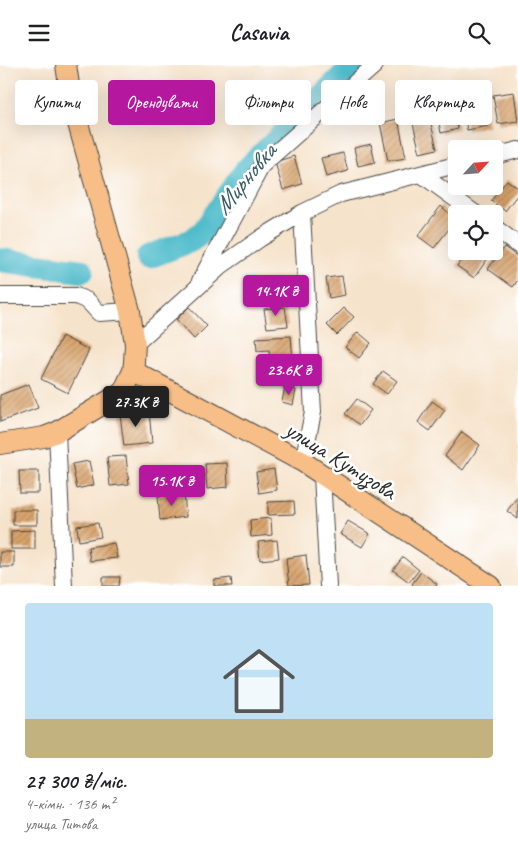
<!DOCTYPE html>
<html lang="uk">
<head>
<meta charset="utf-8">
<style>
	:root { --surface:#fff; --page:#f6f6f6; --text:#202124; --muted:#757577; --line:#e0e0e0; --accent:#b5179e }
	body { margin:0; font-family:Caveat,sans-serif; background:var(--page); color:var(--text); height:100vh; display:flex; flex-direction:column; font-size:19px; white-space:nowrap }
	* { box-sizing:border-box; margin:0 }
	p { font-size:16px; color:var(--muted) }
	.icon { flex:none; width:28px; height:28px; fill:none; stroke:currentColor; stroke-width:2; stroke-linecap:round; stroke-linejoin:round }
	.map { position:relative; height:521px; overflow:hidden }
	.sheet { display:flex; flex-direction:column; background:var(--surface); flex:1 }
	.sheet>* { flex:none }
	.top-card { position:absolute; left:15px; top:15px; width:489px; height:45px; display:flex; gap:10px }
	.needle { width:32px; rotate:64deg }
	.fabs { position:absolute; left:448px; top:75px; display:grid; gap:10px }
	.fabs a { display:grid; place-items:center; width:55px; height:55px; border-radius:5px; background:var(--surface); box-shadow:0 5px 20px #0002; font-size:25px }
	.price { position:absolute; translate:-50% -42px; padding:0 11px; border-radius:5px; background:var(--accent); color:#fff; font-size:16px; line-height:32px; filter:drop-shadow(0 1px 2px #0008) }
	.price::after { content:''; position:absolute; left:50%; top:30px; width:15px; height:11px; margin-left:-8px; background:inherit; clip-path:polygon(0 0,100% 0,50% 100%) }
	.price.on { background:#222; color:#fff }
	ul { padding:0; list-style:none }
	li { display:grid; align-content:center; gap:10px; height:265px; padding:0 25px }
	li+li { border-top:1px solid var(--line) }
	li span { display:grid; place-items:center; height:155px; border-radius:5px; color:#555 }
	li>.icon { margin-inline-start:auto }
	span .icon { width:90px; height:90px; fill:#fffc; stroke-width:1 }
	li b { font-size:21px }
	.chip { padding:0 18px; border-radius:5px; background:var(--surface); box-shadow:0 5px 20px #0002; font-size:18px; line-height:45px }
	.chip.on { background:var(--accent); color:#fff }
	header { display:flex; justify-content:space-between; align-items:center; height:65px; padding:0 25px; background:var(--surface); font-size:22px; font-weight:800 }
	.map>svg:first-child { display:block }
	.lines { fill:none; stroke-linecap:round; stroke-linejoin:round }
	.river { stroke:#50bbcb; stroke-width:24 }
	.building { fill:url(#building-hatch) }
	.minor-casing { stroke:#494743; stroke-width:18 }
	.major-casing { stroke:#494743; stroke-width:22 }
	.minor { stroke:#fff; stroke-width:16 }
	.major { stroke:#f7be87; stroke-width:20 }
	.labels { text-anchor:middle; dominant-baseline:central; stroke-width:5; stroke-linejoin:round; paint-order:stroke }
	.street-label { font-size:24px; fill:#2b2b2b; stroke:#fff }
	.water-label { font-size:25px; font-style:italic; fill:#385d63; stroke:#fff }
</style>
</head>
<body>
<header><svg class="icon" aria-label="menu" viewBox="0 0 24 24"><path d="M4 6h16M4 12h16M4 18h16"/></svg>Casavia<svg class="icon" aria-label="search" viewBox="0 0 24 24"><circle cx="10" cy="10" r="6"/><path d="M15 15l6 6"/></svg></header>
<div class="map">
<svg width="518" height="521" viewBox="0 0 518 521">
	<defs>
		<pattern id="building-hatch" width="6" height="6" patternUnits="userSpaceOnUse" patternTransform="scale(1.25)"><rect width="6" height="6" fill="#d9a36b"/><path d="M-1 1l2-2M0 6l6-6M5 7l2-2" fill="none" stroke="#b08558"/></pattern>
	</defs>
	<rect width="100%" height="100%" fill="#fff"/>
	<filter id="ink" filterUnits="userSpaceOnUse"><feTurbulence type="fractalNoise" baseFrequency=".02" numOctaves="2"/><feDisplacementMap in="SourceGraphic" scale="10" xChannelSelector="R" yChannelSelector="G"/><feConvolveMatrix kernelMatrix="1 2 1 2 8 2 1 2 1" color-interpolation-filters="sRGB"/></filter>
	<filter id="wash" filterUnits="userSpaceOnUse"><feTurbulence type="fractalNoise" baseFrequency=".0096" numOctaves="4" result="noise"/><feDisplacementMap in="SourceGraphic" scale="20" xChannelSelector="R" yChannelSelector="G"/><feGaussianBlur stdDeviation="1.12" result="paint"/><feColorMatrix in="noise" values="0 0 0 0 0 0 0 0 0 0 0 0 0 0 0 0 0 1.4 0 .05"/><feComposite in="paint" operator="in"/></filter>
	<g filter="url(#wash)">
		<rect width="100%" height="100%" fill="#f6e3cb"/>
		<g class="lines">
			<path class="river" d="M148,192L190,176L203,167L246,105L354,0
				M0,195L82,206"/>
		</g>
		<g id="blocks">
			<path class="building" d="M514,27L518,56L498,59L493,30Z
				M484,36L488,61L467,65L462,40Z
				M453,39L458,64L441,68L436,43Z
				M428,46L437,84L420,88L411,50Z
				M398,54L406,93L388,96L380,58Z
				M371,79L375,97L358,101L354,83Z
				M343,88L348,106L326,112L321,93Z
				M294,91L302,119L283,125L275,97Z
				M507,115L518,123V129L505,146L491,136Z
				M441,141L456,155L434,183L418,171Z
				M504,182L518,192V215L513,222L488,204Z
				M467,186H493L474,213L457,201Z
				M342,211L345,230L329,233L326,213Z
				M283,216L285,235L263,237L262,218Z
				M189,242L207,261L194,274L176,255Z
				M285,242L288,261L267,263L264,244Z
				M344,243L354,252L337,270L327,260Z
				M358,267L371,278L359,293L345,282Z
				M62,271L89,285L68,328L41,314Z
				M291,271L293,296L270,298L269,285L257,286L256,273Z
				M383,306L397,316L387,329L373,319Z
				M29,319L38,343L0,357V330Z
				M285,321L296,325L293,340L282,337Z
				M357,334L371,345L360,360L345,349Z
				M432,336L445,345L430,366L418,357Z
				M149,346L152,378L124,381L120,349Z
				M462,367L480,380L463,405L445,391Z
				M126,391L129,419L110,421L107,392Z
				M89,396L94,420L77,424L72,399Z
				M227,398L228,422L207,424L205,399Z
				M274,404L277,425L259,428L256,407Z
				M19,406H39V428H20Z
				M184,428L186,452L160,455L158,431Z
				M518,431V454L507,446Z
				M294,436L295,449L268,450V437Z
				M13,445H37V460H13Z
				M271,453L272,470L251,472L250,455Z
				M348,456L370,469L362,482L340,469Z
				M98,458L101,472L79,476L77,461Z
				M35,465V484H11V466Z
				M277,475L279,493L260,495L258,477Z
				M114,478L117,493L90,496L88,482Z
				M0,487H14V502H0Z
				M306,490L309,520L289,521L286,493Z
				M403,492L419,505L409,517L393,505Z
				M421,507L437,519L436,521H414L412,519Z
				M103,512H120L119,521H103Z
				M231,513L232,521H214V515Z"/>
		</g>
	</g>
	<g filter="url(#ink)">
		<use href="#blocks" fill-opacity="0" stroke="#494743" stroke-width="1"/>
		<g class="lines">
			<defs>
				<path id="minor" d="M494,91L518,85
					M421,109L476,149
					M302,148L313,347L303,397
					M494,162L518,180
					M200,216L262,100L375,0
					M0,231H76L88,236L99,248L130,246
					M135,279L221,201L261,173L302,148L341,129L456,100
					M57,367L64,521
					M322,410L328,521"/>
				<path id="major" d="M133,306L303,397L491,521
					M0,379L44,372L57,367L123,327L133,306L134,297L135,279L130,246L71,33L66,0"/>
			</defs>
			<use href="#minor" class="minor-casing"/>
			<use href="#major" class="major-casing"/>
			<use href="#minor" class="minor"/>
			<use href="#major" class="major"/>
		</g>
	</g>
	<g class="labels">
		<g class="street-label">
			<text transform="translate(341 395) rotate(32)">улица Кутузова</text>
		</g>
		<g class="water-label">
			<text transform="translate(245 114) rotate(-51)">Мирновка</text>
		</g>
	</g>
</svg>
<div class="fabs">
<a><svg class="needle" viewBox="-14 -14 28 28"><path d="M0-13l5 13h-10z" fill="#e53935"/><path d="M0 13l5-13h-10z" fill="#757577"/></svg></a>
<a><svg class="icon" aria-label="locate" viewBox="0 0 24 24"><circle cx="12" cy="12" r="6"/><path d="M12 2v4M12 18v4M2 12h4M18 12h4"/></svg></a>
</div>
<b class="price" style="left:276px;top:252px">14.1K ₴</b>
<b class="price" style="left:289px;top:331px">23.6K ₴</b>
<b class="price on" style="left:136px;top:363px">27.3K ₴</b>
<b class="price" style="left:172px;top:442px">15.1K ₴</b>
<div class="top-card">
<a class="chip">Купити</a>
<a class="chip on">Орендувати</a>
<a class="chip">Фільтри</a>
<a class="chip">Нове</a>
<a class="chip">Квартира</a>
</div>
</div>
<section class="sheet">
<ul>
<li><span style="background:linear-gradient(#bfe0f5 75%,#c2b280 0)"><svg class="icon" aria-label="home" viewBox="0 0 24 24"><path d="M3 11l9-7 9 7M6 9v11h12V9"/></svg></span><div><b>27 300 ₴/міс.</b><p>4-кімн. · 136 m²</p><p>улица Титова</p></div></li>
</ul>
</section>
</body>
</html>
